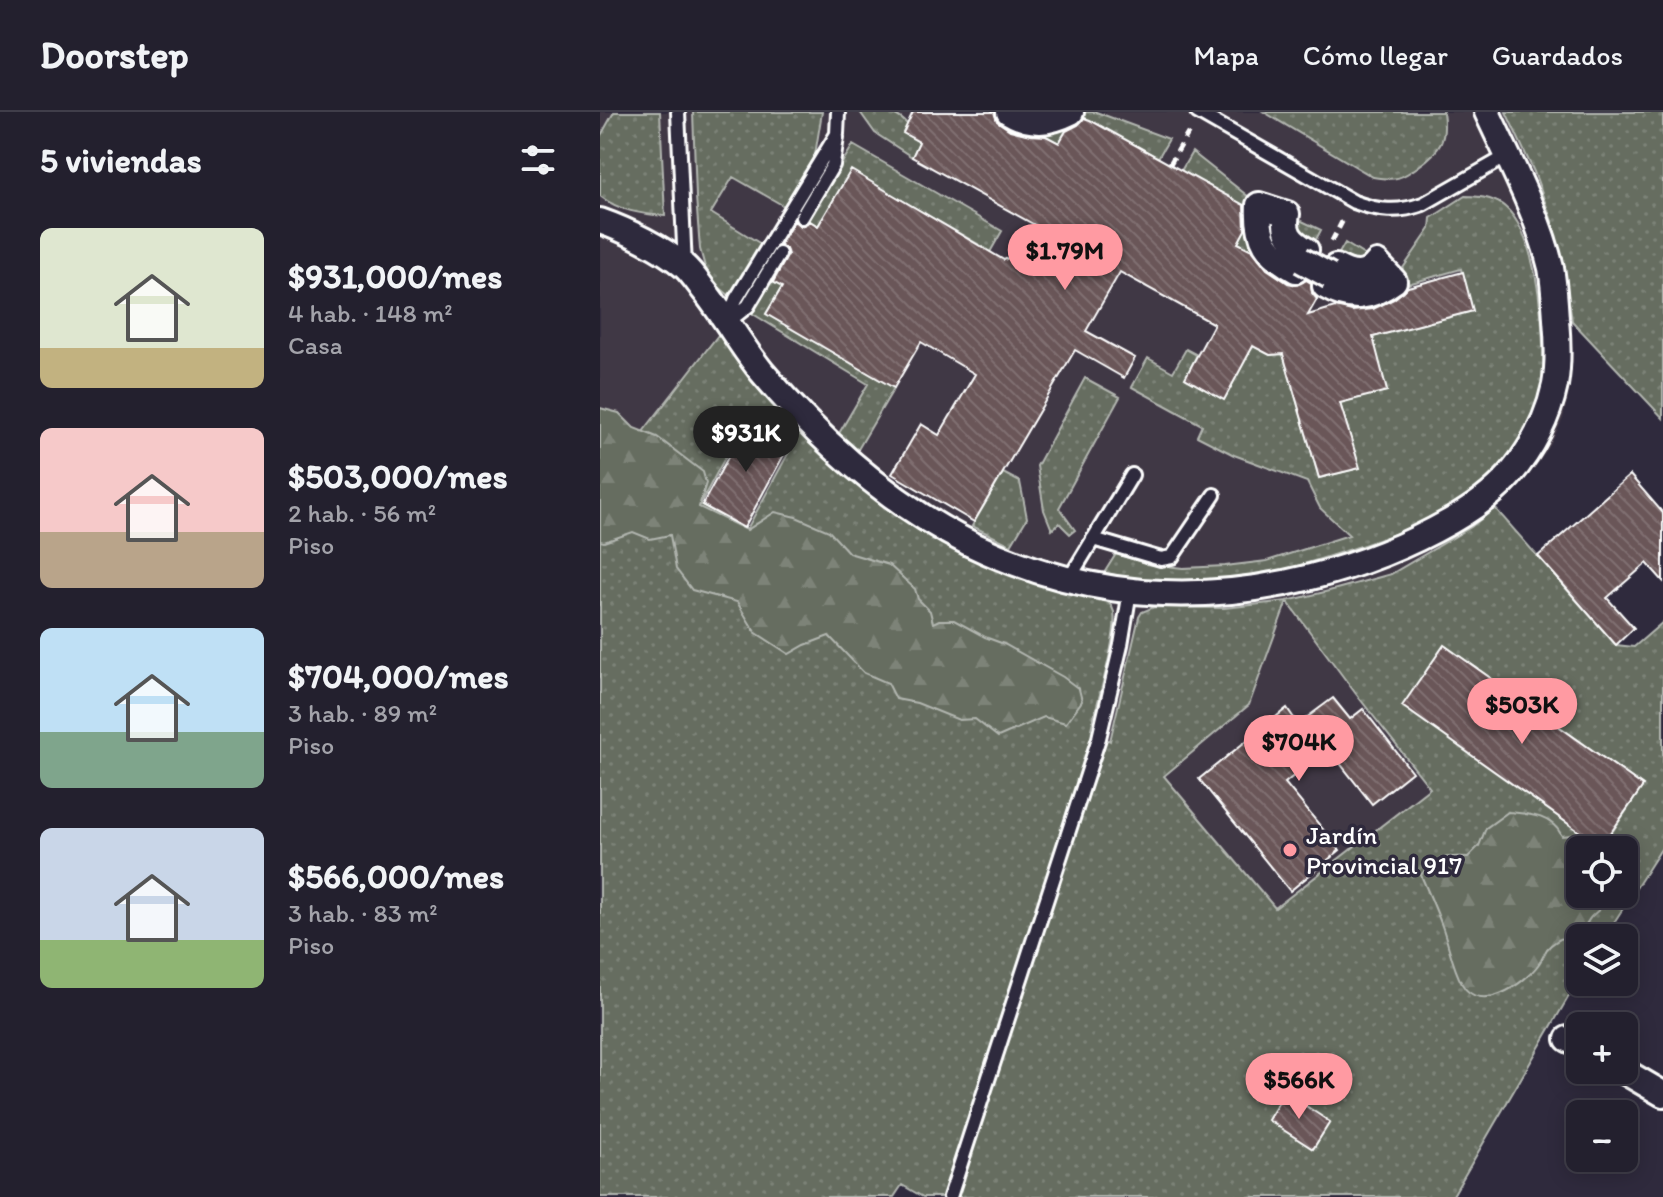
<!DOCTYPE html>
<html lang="es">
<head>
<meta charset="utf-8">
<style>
	:root { --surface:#23202e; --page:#2f2d3a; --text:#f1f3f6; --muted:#a3a3aa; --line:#403e4a; --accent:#ff9aa2 }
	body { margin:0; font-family:Itim,sans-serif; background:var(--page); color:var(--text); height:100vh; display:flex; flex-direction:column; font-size:30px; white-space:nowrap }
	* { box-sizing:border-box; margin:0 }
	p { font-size:26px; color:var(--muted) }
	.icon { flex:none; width:44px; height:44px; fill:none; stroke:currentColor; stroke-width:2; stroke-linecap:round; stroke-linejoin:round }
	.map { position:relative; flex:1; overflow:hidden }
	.drawer { display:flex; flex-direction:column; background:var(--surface); width:600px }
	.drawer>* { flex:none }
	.buttons { position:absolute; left:966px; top:724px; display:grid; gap:16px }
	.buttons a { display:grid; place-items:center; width:72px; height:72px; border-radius:12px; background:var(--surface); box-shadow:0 4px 20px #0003,0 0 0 2px var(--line); font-size:40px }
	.price { position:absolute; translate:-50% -68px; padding:0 18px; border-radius:28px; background:var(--accent); color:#111; font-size:26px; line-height:52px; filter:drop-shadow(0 2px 4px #0008) }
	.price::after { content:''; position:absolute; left:50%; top:48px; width:24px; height:18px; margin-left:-12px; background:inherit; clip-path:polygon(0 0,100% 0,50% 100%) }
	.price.selected { background:#222; color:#fff }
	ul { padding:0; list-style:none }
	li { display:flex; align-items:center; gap:24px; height:200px; padding:0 40px }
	li span { display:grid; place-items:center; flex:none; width:224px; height:160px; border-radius:12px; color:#555 }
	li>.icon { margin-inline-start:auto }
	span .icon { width:96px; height:96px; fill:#fffc; stroke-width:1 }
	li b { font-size:34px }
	h2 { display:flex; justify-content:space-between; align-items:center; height:96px; padding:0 40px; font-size:34px }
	header { display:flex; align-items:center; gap:48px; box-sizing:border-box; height:112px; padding:0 40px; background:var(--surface); border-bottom:2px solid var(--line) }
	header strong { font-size:38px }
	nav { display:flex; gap:44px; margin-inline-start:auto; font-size:28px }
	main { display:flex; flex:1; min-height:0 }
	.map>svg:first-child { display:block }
	.built { fill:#413745 }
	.grass { fill:url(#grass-dots); stroke:#b2b6b0; stroke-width:2; fill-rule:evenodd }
	.forest { fill:url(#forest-firs); stroke:#b2b6b0; stroke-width:2 }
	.building { fill:url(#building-back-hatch); stroke:#fff; stroke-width:2 }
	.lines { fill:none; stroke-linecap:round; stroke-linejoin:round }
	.lane-casing { stroke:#fff; stroke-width:18 }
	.street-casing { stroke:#fff; stroke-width:30 }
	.path { stroke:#fff; stroke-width:5; stroke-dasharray:8 6; stroke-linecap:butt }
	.lane { stroke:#2f2a3d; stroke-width:12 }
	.street { stroke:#2f2a3d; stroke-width:24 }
	.street-bridge-casing { stroke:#fff; stroke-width:30; stroke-linecap:butt }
	.street-bridge { stroke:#2f2a3d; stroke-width:24 }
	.poi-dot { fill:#ff9aa2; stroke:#2f2a3d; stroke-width:3 }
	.labels { text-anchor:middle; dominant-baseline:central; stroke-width:7; stroke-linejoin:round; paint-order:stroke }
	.poi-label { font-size:26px; fill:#fff; stroke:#2f2a3d; text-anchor:start }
</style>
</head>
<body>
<header>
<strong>Doorstep</strong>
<nav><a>Mapa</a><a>Cómo llegar</a><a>Guardados</a></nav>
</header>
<main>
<section class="drawer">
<h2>5 viviendas<svg class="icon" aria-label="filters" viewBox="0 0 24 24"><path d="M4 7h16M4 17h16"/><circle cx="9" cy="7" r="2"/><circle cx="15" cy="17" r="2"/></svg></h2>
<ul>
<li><span style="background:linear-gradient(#dfe7d0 75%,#c2b280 0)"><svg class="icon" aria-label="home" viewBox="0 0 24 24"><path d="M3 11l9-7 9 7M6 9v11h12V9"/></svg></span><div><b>$931,000/mes</b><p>4 hab. · 148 m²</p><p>Casa</p></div></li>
<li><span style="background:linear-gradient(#f6c9c9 65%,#b9a48a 0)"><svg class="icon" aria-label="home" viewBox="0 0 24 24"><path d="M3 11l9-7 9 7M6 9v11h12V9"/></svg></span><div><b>$503,000/mes</b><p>2 hab. · 56 m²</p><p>Piso</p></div></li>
<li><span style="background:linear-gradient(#bfe0f5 65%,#7fa58c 0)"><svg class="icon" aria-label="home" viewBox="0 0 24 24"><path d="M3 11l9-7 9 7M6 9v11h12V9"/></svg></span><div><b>$704,000/mes</b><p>3 hab. · 89 m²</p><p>Piso</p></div></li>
<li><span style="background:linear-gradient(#c9d6e8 70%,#8fb573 0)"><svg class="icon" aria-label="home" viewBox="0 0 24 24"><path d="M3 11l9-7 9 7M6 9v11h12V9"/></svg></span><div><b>$566,000/mes</b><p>3 hab. · 83 m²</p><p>Piso</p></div></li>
</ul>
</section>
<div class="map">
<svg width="1063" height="1085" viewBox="0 0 1063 1085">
	<defs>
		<pattern id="grass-dots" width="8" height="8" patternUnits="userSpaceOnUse" patternTransform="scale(2)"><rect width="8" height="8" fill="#666d60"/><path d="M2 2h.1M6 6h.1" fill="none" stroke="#7d8378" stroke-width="1.8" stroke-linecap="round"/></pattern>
		<pattern id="forest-firs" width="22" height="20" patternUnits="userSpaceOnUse" patternTransform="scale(2)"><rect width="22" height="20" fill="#666d60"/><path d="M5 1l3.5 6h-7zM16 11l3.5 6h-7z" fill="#7d8378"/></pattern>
		<pattern id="building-back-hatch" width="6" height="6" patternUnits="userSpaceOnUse" patternTransform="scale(2)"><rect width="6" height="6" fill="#6a5658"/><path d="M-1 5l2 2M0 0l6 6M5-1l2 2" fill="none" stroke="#806f71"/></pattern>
	</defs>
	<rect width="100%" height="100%" fill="#2f2a3d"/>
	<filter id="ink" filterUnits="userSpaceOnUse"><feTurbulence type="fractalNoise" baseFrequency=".0125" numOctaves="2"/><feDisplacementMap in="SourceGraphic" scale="16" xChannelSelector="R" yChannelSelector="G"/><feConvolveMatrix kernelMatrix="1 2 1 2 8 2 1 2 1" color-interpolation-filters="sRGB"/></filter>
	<g filter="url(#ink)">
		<path class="built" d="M0,0H1063V306L972,210L973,248L969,282L963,307L951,332L935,356L917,377L871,415L792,462L729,479L687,489L756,582L830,676L675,796L491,617L144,416L0,336Z"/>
		<path class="grass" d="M14,0H60L65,104C41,102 19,99 0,84V25Z
			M93,0H222L215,43L184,94L133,65L111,101L161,132L130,184L114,171L105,155L100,137L96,85Z
			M260,0C296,0 302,0 319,30L312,45L275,21Z
			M496,0L569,27L558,46L485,6C471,6 465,20 459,31L406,2Z
			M664,0H843C847,28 841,38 819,54C801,67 796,69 773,65Z
			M906,0H1063V306L972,209L964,156L952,109L934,60Z
			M253,33L402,119L377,163L378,132L251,59L218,114L207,108Z
			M592,40L659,93L694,161L638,131L649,110L647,97L581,59Z
			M865,84C879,84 895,86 905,95C939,124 948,234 941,275C936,305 917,338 896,360C856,402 796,423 742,440C721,447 699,454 678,459C647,466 613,468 582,469C555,470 529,466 504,461L516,442L548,452L583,456L625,454L667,449L749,423L720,396L707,370L634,343L597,324L602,313L532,275L548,246L573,260L586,237L597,243L585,266L624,288L653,234L670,243L683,242L719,366L759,356L727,247L762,285L787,279L772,225L873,199L861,157L776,181L794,169L830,117L831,106Z
			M687,102L721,118L711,137Z
			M745,131L777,151L734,150Z
			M171,169L182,175L166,202L294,276L257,339L238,323L268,272L153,202V197Z
			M119,222L148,264L199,321L250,366L303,403L502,486C508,489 512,493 514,500C518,524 497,590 491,617L510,629L539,505L542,500L554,495L624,496L687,489L729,479L791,462L871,415L895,396L1016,533L1034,535L1063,510V734L1004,826H980V865L852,1085H323L302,1073L294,1085H0V336L42,321ZM148,303L195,329L147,417L100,392ZM687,489L756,582L830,676L675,796L564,664L649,593ZM844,533L1043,674L1002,735H1001ZM980,738H1024V782H980Z
			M485,266L520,285L459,396L475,418L470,422L459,411L452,418L444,398L437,354Z
			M403,361L420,370L427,406L411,433L372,414Z"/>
		<path class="forest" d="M0,296L19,301L34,316L57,325L103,360L106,371L99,395L147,418L175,400L196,405L229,419L249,441L289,453L315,477L318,487L330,499L333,511L339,508H354L385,525L404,532L463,565L479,577L482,589L466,611L444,605L398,625L375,607L359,608L317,591L296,587L288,571L264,561L229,524L205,533L189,542L155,520L137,490L92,478L76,457L70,423L50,427L33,420L4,430L0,429Z
			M908,700C929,702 952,703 962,724L971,723L983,733L994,738H980V782H1010C1004,796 1001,795 991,805C988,808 987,812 984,815C972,824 957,825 947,837C944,842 942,848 938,853C924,872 880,903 862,872C852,854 849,833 842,814C836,797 828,780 821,763C835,744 845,744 868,745L879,734L886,716Z"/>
		<path class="building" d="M313,0H394L397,9L410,18L430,23L446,24L459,31L466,19L478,13L484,6L490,8L644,93L645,118L638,131L652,138L667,157L688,171L697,173L706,168L711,171L712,181L717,187L708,203L735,195L752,199L773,197L794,187L808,175L863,160L873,199L773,225L787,279L740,291L760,356L719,366L683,242L670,243L653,234L624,288L585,266L614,212L520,160L486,219L535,246L524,266L475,238L374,410L292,362L321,312L339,323L375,262L321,230L294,276L166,202L182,175L173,170L188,143L186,137L180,133L194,109L201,114L210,109L218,114L251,58L404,148L451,122L312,45L319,30L303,21Z
			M149,307L191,330L144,416L102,393Z
			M1030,363L1063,401V469L1047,451L1007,486L1034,516L1016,533L938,444Z
			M844,533L1043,674L1001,735L802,594Z
			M733,586L750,607L763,597L812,660L772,692L728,636L685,671L740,738L690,779L599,667L687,596L698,612Z
			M685,980L730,1010L713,1037L668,1008Z"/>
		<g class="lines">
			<defs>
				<path id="lane" d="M78,0L85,155
					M597,0L754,90C778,99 798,101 823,92L907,44
					M202,105L233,53L237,25
					M129,209L148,194L179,142
					M127,211L136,187L237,22L238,0
					M493,427L561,447L572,445L614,383
					M469,467L532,363
					M350,1085L499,626L521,533L530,479"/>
				<path id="street" d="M409,0C431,13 449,11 471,0
					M659,93L687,102C683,121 691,129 706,138L696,158C667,142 657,127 659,93Z
					M0,109C26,118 63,136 84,154C91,160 97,169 103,177C124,203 141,234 162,260C221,330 289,391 371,432C429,460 497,479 562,481C661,485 765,458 851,409C872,397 893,382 909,364C931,338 948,307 955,273C959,251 958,229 956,207C955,190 954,173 951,156C938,102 910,50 887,0
					M777,151L794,169C770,187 751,189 725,174L736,155C751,163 765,167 777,151Z
					M968,927L980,933
					M1022,958L1063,982"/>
			</defs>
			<use href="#lane" class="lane-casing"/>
			<use href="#street" class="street-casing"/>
			<path class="path" d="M570,52L590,18
				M732,129L744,106"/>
			<use href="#lane" class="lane"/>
			<use href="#street" class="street"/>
			<defs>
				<path id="street-bridge" d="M701,148L730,164"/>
			</defs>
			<use href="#street-bridge" class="street-bridge-casing"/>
			<use href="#street-bridge" class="street-bridge"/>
		</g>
	</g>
	<circle class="poi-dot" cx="690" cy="738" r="8"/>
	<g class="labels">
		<g class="poi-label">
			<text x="706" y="723">Jardín<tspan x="706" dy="30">Provincial 917</tspan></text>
		</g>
	</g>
</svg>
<div class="buttons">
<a><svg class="icon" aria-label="locate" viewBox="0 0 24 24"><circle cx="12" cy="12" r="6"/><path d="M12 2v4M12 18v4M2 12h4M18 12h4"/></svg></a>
<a><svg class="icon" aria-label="layers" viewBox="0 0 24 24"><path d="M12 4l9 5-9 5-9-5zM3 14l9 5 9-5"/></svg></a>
<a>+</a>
<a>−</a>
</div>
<b class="price" style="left:465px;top:180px">$1.79M</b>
<b class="price selected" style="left:146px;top:362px">$931K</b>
<b class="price" style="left:922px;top:634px">$503K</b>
<b class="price" style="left:699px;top:671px">$704K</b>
<b class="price" style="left:699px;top:1009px">$566K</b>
</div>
</main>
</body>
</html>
